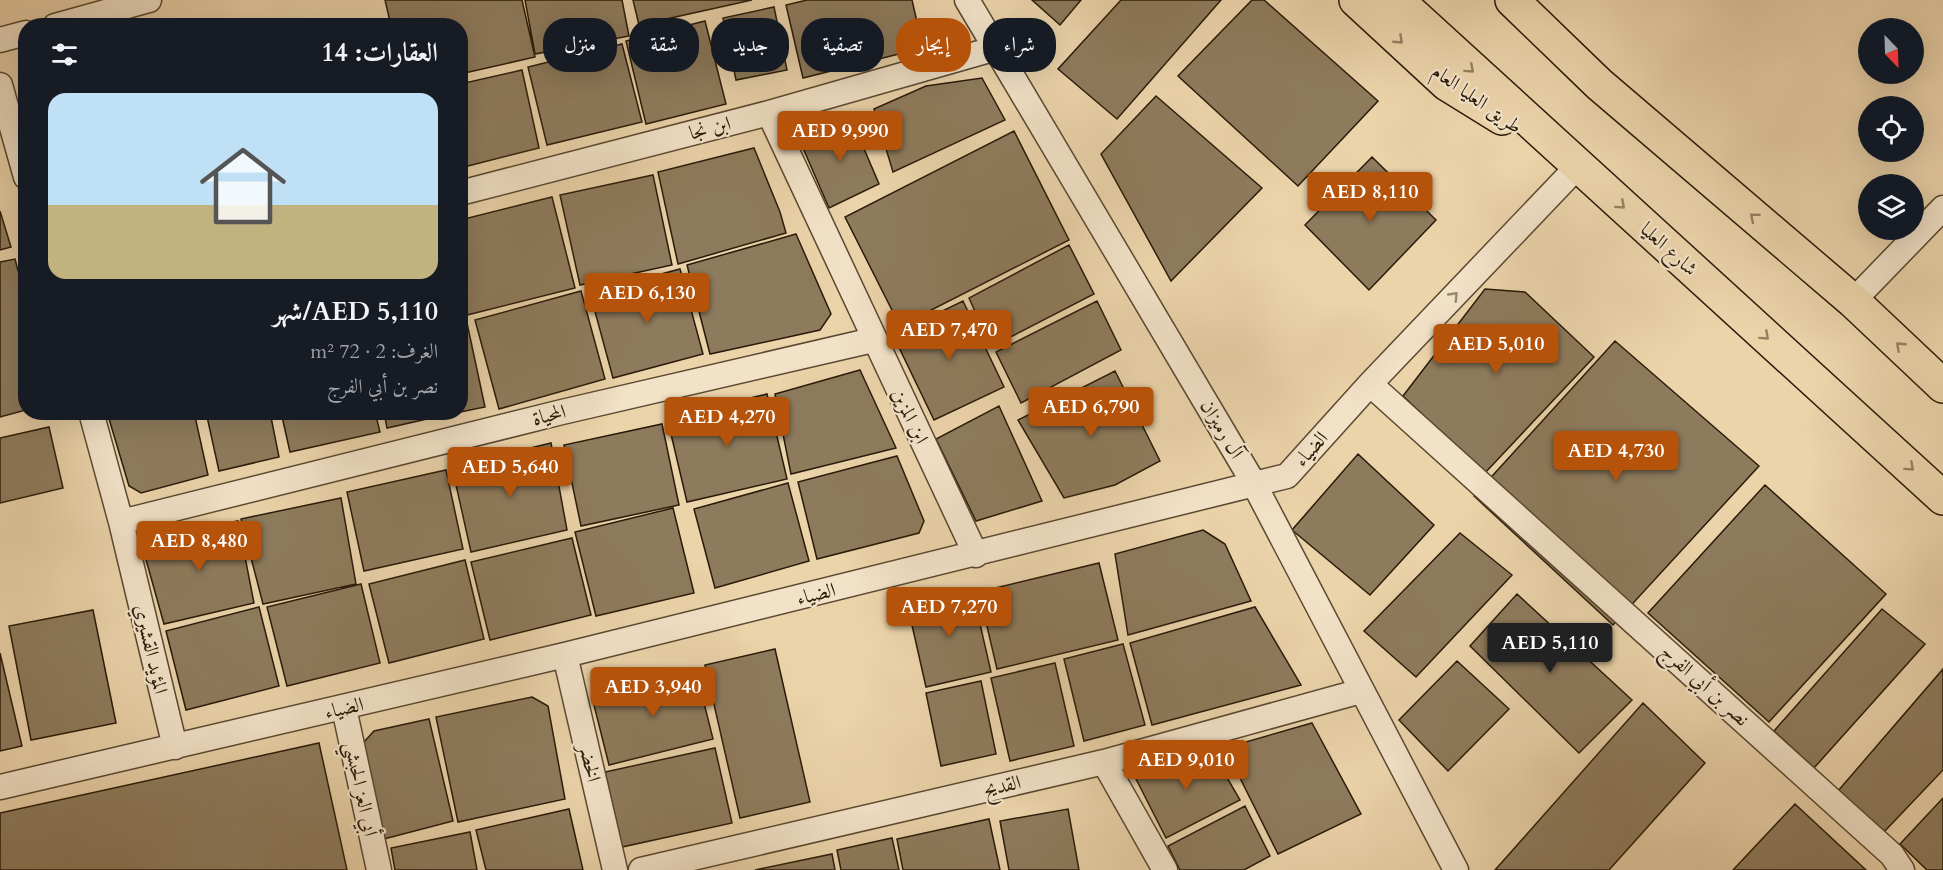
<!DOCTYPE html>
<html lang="ar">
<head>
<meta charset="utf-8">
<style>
	:root { --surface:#171b24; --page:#242831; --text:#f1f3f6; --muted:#9ea1a6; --accent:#b45309 }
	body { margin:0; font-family:Cardo,Amiri,serif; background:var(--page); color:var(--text); direction:rtl; height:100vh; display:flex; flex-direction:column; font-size:22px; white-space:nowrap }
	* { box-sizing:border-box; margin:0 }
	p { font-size:20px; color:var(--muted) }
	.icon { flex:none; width:33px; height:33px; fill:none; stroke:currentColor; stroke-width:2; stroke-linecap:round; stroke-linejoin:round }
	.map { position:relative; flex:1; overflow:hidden; direction:ltr }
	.side { position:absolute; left:18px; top:18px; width:450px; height:402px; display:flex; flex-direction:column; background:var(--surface); border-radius:24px; box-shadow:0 6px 24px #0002; direction:rtl }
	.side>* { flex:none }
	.guide { position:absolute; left:486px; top:18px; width:570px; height:54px; direction:rtl; display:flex; gap:12px }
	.needle { width:39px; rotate:157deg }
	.controls { position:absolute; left:1858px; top:18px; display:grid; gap:12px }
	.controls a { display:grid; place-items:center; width:66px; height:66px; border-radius:50%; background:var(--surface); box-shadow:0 6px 24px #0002; font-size:30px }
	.price { position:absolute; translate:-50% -51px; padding:0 14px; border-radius:6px; background:var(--accent); color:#fff; font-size:20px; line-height:39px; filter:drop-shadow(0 2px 3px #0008) }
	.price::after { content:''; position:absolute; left:50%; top:36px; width:18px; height:14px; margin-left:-9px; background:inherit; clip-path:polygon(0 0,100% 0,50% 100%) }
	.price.on { background:#222; color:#fff }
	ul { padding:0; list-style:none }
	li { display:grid; align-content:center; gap:12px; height:318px; padding:0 30px }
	li span { display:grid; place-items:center; height:186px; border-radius:18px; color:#555 }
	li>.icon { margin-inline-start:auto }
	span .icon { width:108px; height:108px; fill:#fffc; stroke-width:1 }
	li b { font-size:26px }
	h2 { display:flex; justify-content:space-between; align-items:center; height:72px; padding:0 30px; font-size:26px }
	.tag { padding:0 21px; border-radius:24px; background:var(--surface); box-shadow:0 6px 24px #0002; font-size:21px; line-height:54px }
	.tag.on { background:var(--accent); color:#fff }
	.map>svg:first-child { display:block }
	.building { fill:#8e7b5d; stroke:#2a1b09; stroke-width:1.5 }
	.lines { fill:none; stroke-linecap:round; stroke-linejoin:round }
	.minor-casing { stroke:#5a4931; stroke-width:27 }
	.primary-casing { stroke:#2a1b09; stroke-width:36 }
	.minor { stroke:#f2e2c8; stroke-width:24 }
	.primary { stroke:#ebd3aa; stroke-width:33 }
	.oneway { stroke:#948062 }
	.oneway2 { stroke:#988872 }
	.labels { text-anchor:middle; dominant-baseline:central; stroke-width:4.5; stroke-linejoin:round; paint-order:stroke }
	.street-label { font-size:20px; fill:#2a1b09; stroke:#f2e2c8 }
</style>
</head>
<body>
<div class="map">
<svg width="1943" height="870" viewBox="0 0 1943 870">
	<rect width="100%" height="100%" fill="#ebd3aa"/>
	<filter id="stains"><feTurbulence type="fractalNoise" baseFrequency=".00333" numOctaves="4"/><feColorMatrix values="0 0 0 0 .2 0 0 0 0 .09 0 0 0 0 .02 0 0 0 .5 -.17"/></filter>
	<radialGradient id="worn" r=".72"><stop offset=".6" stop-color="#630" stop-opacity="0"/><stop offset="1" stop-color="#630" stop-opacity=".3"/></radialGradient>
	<path class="building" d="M385,0H522L535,57L460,74V26H391Z
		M525,0H622L629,36L535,54Z
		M633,0H752L639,25Z
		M807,0H912L923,48L803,78L786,5Z
		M1032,0H1081L1060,25Z
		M1121,0H1221L1117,119L1058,69Z
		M1252,0H1264L1378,101L1298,186L1178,76Z
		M774,7L787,70L736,80L723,18Z
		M705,21L726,104L646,124L626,41Z
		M622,44L642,122L547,145L528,67Z
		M522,70L539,148L460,168V84Z
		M982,78L1005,120L893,172L874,109L926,86Z
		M1156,96L1262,188L1171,281L1101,154Z
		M850,116L879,184L829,208L800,141Z
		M1014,131L1069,240L900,326L845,217Z
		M754,148L780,212L786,233L678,264L658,172Z
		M1372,157L1436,220L1369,290L1305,225Z
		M653,175L672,265L580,285L560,195Z
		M552,197L575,288L467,315L460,290V220Z
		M0,211L11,247L0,250Z
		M796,234L831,314L820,330L710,354L687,265Z
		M1069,245L1094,294L991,347L969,298Z
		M15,259L26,301V410L0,417V262Z
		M680,269L703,354L613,378L590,293Z
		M1485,289L1525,292L1594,357L1484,474L1403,396Z
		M581,291L605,379L499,409L475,320Z
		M963,301L1004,387L934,420L893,335Z
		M1097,301L1121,350L1021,403L996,352Z
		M467,323L485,407L460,412V325Z
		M1615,341L1759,466L1613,625L1474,496Z
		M860,370L896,448L791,474L775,394Z
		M1115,371L1160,461L1115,485L1064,498L1018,420Z
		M767,394L787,479L687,502L667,417Z
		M999,406L1042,501L976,521L936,439Z
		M107,412H194L208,475L141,493L129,486Z
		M206,412H270L279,457L219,471Z
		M281,412H375L380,432L290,452Z
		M384,412H458L387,428Z
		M662,424L679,505L581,526L564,445Z
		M49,427L63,488L0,503V438Z
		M551,443L567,530L471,552L452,467Z
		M1358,454L1434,525L1370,595L1292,530Z
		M897,456L924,521L919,533L817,559L798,482Z
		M446,470L463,549L364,571L347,492Z
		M788,483L809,561L715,588L694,509Z
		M1765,485L1886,594L1769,722L1648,613Z
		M341,498L356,584L263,604L241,519Z
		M673,508L694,593L596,616L575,532Z
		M238,521L254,603L164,624L145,556L144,540Z
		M1203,530L1225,544L1251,601L1128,635L1115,554Z
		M1460,533L1512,575L1416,677L1364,631Z
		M572,538L591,615L490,640L471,562Z
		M465,560L484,639L389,663L369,584Z
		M1099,563L1118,640L997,669L979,592Z
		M361,584L380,663L287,686L267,607Z
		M972,589L991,672L926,687L907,603Z
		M1517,594L1632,700L1579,753L1470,646Z
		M259,607L279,686L186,710L166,631Z
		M1255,607L1301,685L1152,725L1130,643Z
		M1882,609L1925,644L1814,768L1774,731Z
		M93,610L116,723L31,740L9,626Z
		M1123,644L1145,725L1084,741L1064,659Z
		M775,649L810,802L740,818L705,665Z
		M0,653L22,746L0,751Z
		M1457,661L1509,709L1448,771L1399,720Z
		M1055,663L1074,746L1010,761L991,678Z
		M1943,669V770L1884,832L1838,791Z
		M696,671L713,739L609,765L592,697Z
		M981,681L996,754L941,766L926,693Z
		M532,697L548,706L565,799L458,822L436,717Z
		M1643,703L1705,763L1609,870H1495Z
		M429,719L453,821L380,840L364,742L374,731Z
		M1312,723L1361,814L1278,854L1225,748Z
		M319,743L347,870H0V813Z
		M715,748L732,823L622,847L605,772Z
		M1211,750L1240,800L1166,838L1132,771Z
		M1943,798V870H1927L1900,844Z
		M1795,804L1866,870H1733Z
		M1245,806L1270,856L1244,870H1180L1168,846Z
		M569,809L583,870H486L476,830Z
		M1068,809L1079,870H1009L1000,821Z
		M989,819L1000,870H903L897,839Z
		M470,832L477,870H395L391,848Z
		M892,838L899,870H841L837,850Z
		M832,854L835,870H755Z"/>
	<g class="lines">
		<defs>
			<path id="minor" d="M967,0L1253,482L1456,870
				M55,26L149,0
				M0,40L26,33
				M0,85L26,177
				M769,113L976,555
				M460,193L769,113L993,49
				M1853,301L1943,208
				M1370,384L1892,855L1902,870
				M91,412L121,522L175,747
				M121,522L562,412L873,340
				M565,655L615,870
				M344,708L379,870
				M1104,762L1165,870
				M0,787L565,655L1287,476L1370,384L1578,166
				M641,870L1104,762L1361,691"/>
			<path id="primary" d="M1356,0L1447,84L1502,118
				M1397,0L1943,498
				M1512,0L1599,84L1853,301L1943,386"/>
		</defs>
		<use href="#minor" class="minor-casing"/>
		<use href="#primary" class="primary-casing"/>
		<use href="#minor" class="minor"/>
		<use href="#primary" class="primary"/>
	</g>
	<defs><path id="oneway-chevron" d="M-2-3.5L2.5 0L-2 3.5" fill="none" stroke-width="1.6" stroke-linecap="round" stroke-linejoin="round" transform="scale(1.5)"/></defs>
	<g class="oneway">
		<use href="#oneway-chevron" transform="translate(1399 40) rotate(43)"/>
		<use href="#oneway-chevron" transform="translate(1470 69) rotate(42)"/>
		<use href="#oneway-chevron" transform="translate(1621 205) rotate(42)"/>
		<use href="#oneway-chevron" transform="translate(1754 217) rotate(-140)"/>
		<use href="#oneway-chevron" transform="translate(1765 336) rotate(42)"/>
		<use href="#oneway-chevron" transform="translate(1900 346) rotate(-137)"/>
		<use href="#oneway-chevron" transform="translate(1910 467) rotate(42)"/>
	</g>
	<use class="oneway2" href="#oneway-chevron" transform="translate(1454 296) rotate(-46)"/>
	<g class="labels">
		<g class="street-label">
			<text transform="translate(1477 99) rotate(35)">طريق العليا العام</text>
			<text transform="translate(710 128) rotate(-15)">ابن نجا</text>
			<text transform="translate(1669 249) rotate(42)">شارع العليا</text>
			<text transform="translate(549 415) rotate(-14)">المحياة</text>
			<text transform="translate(910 416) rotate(64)">ابن المزين</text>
			<text transform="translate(1222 429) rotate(59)">آل رميزان</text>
			<text transform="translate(1311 449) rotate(-48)">الضياء</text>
			<text transform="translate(816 594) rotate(-14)">الضياء</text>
			<text transform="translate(151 649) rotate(77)">المؤيد القشيري</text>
			<text transform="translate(1705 685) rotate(42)">نصر بن أبي الفرج</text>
			<text transform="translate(344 708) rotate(-13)">الضياء</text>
			<text transform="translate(590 763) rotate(77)">الخضر</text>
			<text transform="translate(1002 786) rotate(-13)">القديح</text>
			<text transform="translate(361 789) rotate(78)">أبي العز الحبشي</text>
		</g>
	</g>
	<rect width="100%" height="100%" filter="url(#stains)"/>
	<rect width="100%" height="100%" fill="url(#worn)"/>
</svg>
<div class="controls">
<a><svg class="needle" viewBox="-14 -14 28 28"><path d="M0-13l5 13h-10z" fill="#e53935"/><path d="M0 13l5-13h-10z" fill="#9ea1a6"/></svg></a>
<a><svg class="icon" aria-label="locate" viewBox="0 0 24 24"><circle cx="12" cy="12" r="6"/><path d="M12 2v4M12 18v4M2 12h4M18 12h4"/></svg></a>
<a><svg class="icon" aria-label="layers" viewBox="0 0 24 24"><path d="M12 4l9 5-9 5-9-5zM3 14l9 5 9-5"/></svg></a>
</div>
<b class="price" style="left:840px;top:162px">AED 9,990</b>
<b class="price" style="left:1370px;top:223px">AED 8,110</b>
<b class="price" style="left:647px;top:324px">AED 6,130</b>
<b class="price" style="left:949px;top:361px">AED 7,470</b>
<b class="price" style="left:1496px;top:375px">AED 5,010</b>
<b class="price" style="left:1091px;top:438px">AED 6,790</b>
<b class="price" style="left:727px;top:448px">AED 4,270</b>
<b class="price" style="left:1616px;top:482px">AED 4,730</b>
<b class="price" style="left:510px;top:498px">AED 5,640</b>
<b class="price" style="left:199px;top:572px">AED 8,480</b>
<b class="price" style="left:949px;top:638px">AED 7,270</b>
<b class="price on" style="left:1550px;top:674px">AED 5,110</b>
<b class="price" style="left:653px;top:718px">AED 3,940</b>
<b class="price" style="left:1186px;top:791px">AED 9,010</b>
<div class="guide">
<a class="tag">شراء</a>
<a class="tag on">إيجار</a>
<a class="tag">تصفية</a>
<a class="tag">جديد</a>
<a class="tag">شقة</a>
<a class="tag">منزل</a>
</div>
<section class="side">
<h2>العقارات: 14<svg class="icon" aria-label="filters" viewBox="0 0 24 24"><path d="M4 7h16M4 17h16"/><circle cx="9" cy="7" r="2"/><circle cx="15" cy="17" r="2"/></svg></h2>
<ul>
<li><span style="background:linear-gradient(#bfe0f5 60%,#c2b280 0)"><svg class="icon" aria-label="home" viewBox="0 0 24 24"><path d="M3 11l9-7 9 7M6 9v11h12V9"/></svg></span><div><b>AED 5,110/شهر</b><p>الغرف: 2 · 72 m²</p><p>نصر بن أبي الفرج</p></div></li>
</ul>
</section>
</div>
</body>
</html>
